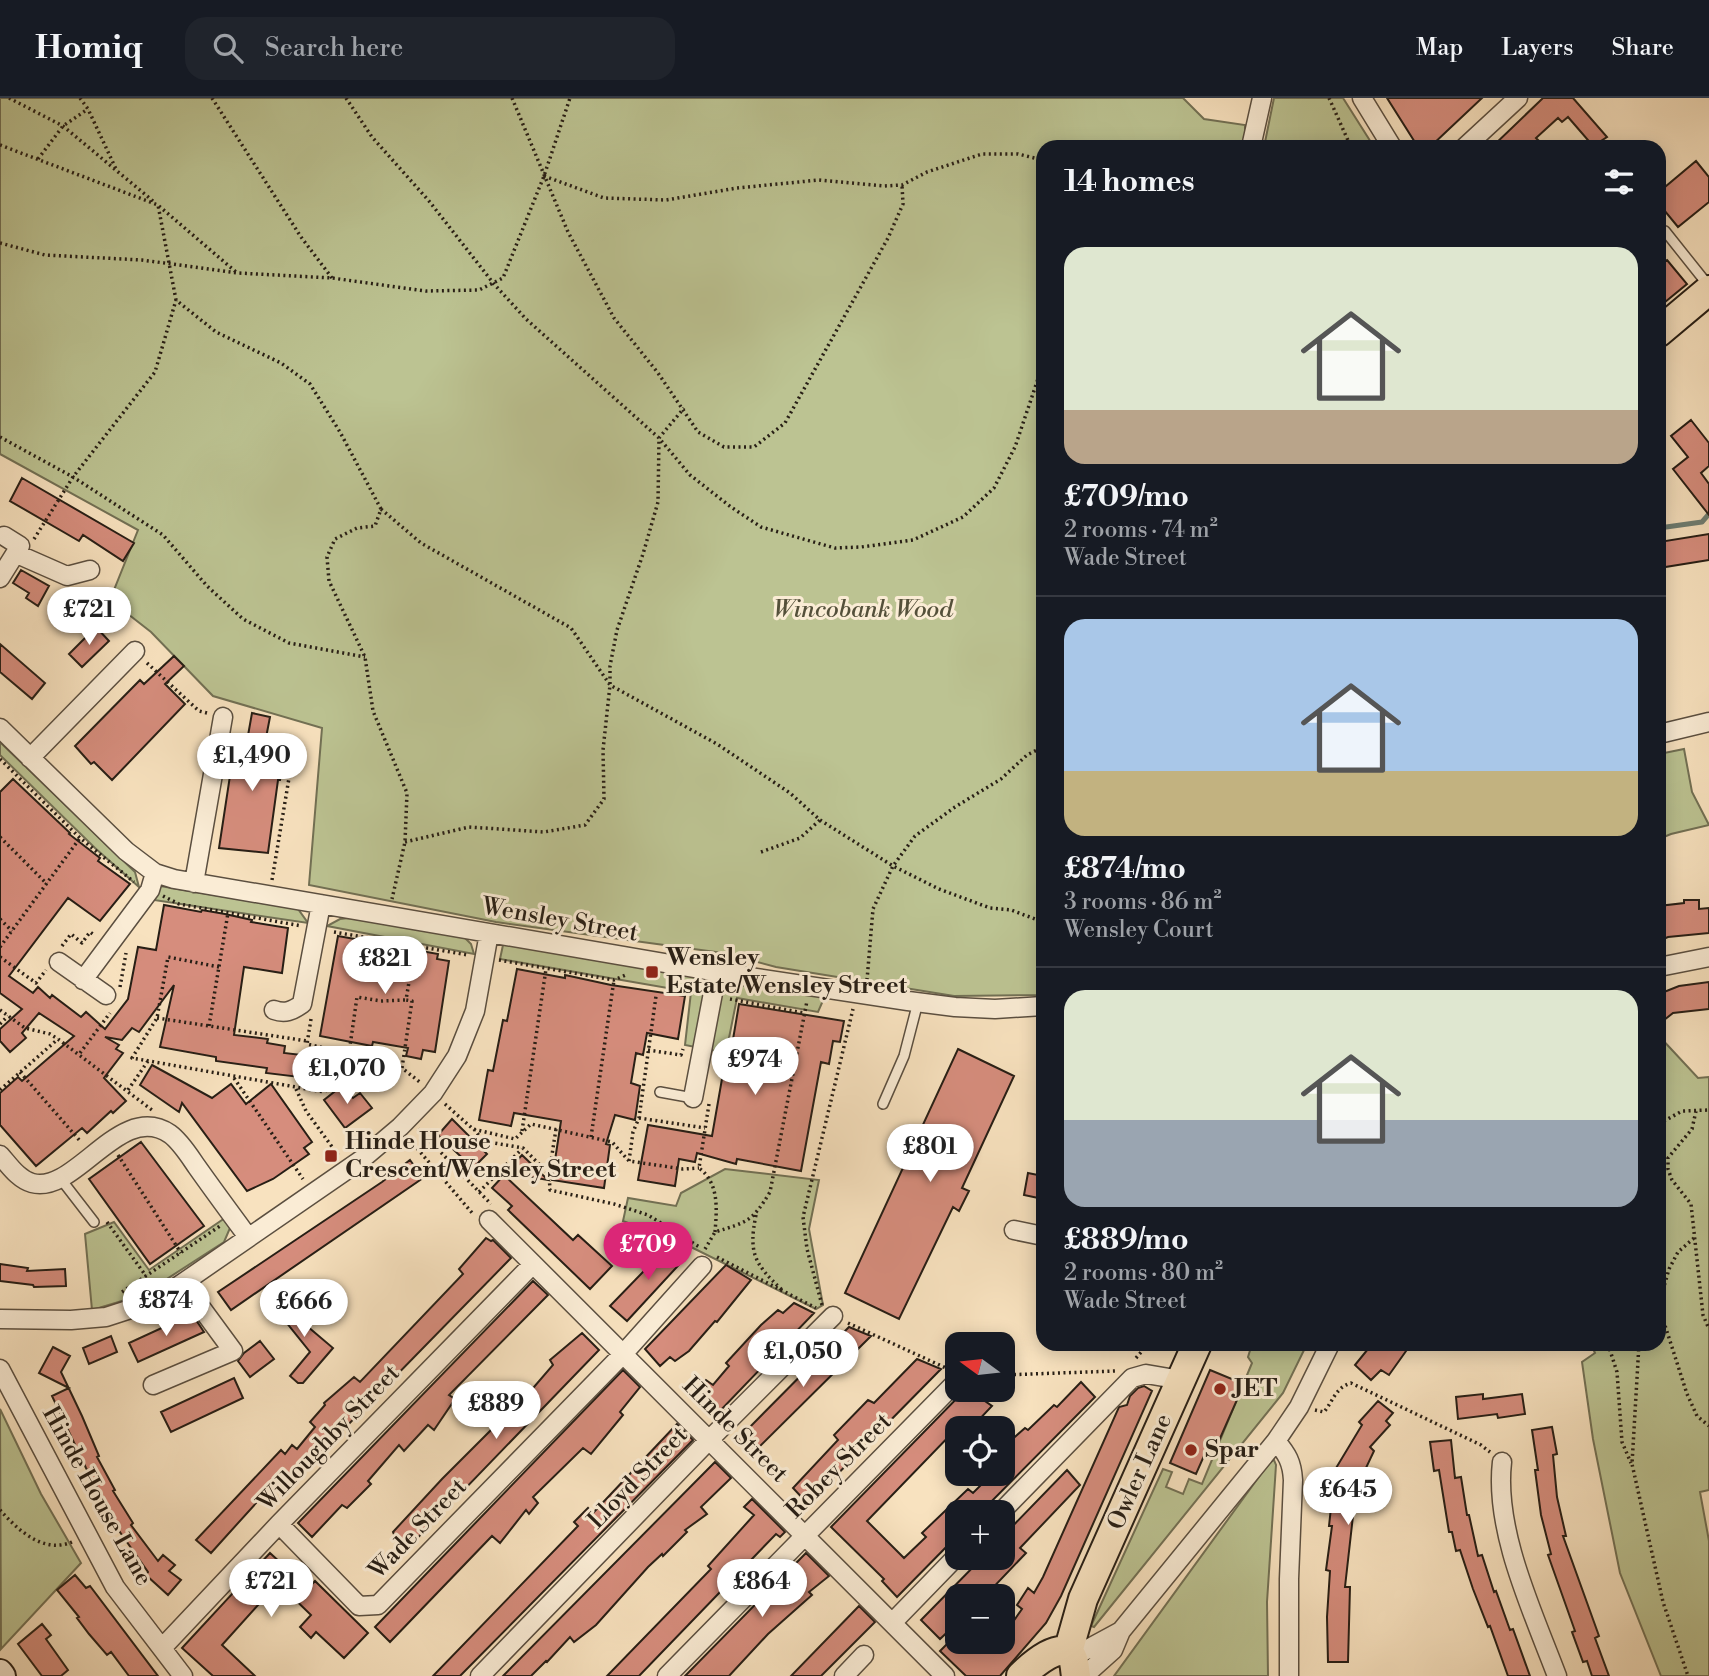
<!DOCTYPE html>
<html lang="en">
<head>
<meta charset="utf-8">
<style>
	:root { --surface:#171b24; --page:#20242c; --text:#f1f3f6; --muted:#9ea1a6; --line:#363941; --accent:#db2777 }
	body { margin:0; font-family:"Libre Bodoni",serif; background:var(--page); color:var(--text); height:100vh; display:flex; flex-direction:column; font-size:26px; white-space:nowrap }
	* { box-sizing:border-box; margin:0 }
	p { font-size:23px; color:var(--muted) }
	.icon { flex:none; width:38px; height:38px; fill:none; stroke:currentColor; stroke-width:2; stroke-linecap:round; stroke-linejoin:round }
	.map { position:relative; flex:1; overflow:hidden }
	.sheet { position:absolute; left:1036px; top:42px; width:630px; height:1211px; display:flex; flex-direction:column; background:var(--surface); border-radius:21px; box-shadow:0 4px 18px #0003 }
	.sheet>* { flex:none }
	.needle { width:46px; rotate:285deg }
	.fabs { position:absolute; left:945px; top:1234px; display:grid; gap:14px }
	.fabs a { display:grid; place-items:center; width:70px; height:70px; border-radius:14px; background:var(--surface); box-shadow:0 4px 18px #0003; font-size:35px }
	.price { position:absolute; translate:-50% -60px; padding:0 16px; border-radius:24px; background:#fff; color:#222; font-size:23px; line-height:46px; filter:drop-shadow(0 2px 4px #0008) }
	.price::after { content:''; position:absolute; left:50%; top:42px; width:21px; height:16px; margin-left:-10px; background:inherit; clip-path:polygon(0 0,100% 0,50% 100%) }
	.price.selected { background:var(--accent); color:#fff }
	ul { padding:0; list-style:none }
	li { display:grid; align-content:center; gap:14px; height:371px; padding:0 28px }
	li+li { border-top:2px solid var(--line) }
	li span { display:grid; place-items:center; height:217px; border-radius:21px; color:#555 }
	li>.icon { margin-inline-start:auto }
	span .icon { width:126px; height:126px; fill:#fffc; stroke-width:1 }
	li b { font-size:30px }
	h2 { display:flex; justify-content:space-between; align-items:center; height:84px; padding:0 28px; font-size:30px }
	header { display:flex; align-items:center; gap:42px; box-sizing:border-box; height:98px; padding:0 35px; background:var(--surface); border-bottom:2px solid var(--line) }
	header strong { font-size:33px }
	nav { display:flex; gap:38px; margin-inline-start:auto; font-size:24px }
	.search { width:490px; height:63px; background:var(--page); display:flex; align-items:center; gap:18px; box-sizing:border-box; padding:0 24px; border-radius:21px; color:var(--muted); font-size:26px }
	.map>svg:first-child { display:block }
	.green { fill:#bcc392; stroke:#727054; stroke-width:2 }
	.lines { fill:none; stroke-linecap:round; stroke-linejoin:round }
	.stream { stroke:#6e7e73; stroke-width:5 }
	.building { fill:#d68d7d; stroke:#271e15; stroke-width:2 }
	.lane-casing { stroke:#5b4f40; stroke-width:12 }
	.street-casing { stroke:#5b4f40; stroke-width:21 }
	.secondary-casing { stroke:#271e15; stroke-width:28 }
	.primary-casing { stroke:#271e15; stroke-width:32 }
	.path { stroke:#271e15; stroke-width:3.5; stroke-dasharray:2 3.5; stroke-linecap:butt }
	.lane { stroke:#faecd5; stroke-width:9 }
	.street { stroke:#faecd5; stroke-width:18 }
	.secondary { stroke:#faecd5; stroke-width:24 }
	.primary { stroke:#f8e2bf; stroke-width:28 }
	.poi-dot { fill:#8f2418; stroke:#faecd5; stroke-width:2.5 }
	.labels { text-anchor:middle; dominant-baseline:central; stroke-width:6; stroke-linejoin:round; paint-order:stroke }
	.park-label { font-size:24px; font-style:italic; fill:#54503a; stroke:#faecd5 }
	.street-label { font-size:24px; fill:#271e15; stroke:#faecd5 }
	.poi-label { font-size:24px; font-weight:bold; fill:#271e15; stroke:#faecd5; text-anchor:start }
</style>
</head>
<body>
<header>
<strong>Homiq</strong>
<div class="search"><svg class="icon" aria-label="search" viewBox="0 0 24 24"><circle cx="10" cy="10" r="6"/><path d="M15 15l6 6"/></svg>Search here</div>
<nav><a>Map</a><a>Layers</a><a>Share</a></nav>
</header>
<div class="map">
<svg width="1709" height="1578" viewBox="0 0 1709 1578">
	<rect width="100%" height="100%" fill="#f8e2bf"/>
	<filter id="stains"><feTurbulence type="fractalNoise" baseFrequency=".00286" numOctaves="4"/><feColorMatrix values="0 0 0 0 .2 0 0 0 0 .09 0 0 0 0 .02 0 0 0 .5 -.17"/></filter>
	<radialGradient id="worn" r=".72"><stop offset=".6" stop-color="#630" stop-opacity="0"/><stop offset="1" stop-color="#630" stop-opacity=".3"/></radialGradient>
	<path class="green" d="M0,0H1183L1204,21L1245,27V49H1043V897L954,898L776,869L723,855L496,824L309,787L322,630L213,598L151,534L110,502L138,432L0,356Z
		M1274,0H1343L1374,49H1264Z
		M0,644L135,774L139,789L95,750L0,657Z
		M1684,651L1692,694L1709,727L1671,736L1659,741V656Z
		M160,788L298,811L308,825L154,802Z
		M349,820L464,839L471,846L474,856L327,828L340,821Z
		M513,846L825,898L818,914L737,900L726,955L685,947L691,894L500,861L503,847Z
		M1659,938L1698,980L1709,979V1392L1700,1394L1709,1443V1578H1661L1620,1475L1593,1341L1582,1264L1595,1255L1591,1246H1659Z
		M725,1071L819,1082L809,1131L823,1207L816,1211L691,1149L623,1123L628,1100L676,1108L681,1095Z
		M225,1120L230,1130L224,1144L142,1197L92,1212L85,1136L114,1124L149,1172Z
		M1252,1246H1307L1283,1295L1094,1529L1091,1528L1163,1371L1172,1374L1166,1389L1183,1396L1189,1381L1202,1386L1252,1265L1248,1259Z
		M0,1311L41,1396L81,1465L1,1551Z
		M1274,1362L1276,1367L1267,1504L1268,1578H1114L1269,1365Z"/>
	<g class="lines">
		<path class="stream" d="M1659,430L1702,424L1709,416"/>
	</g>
	<path class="building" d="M1387,0H1482L1430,49H1418Z
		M1543,0H1573L1607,39L1593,48L1568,19L1562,24L1558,20L1536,40L1545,49H1492Z
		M1696,63L1709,79V104L1678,129L1659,106V94Z
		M1667,162L1687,186L1659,209V168Z
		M1691,322L1709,345V368L1701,375L1709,386V417L1673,371L1688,359L1671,338Z
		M22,380L134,445L123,463L83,437L79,443L10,403Z
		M1709,436V462L1659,470V444Z
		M21,472L49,488L38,508L26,500L29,495L13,485Z
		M96,529L109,543L82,569L69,556Z
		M0,546L45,585L32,601L0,574Z
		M174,558L184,568L165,586L185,606L112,682L94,664L91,666L75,648L140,582L144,586Z
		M252,615L270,619L264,650L285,654L280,682H278L268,755L219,750L233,658L244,660Z
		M13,681L70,735L69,736L100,760L98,763L130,786L100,823L68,800L9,878L33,895L38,889L50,900L52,897L81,919L86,914L105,931L128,901L138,849L156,852L164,807L201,814L202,812L225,816L252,822L251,824L288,830L282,875L244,869L234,937L268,941L267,945L285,948L284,955L318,959L316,981L266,975L267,970L216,963V959L160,949L174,887L139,934L132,930L122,942L105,939L119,947L116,951L123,955L104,980L126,1003L113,1015L111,1013L87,1035L82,1030L36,1068L0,1027V995L18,979L22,983L74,938L39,915L22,935L26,940L10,954L0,943V931L22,911L0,895V694Z
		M1684,802H1699V811L1709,810V835L1668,839L1659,843V808L1684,805Z
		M338,838L438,856L437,861L449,863L435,954L423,952L421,961L406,958L408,950L373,944L372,948L320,938Z
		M517,871L565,880V877L611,887L685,898L678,941L647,935L643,957L636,955L631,985L640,988L635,1022L615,1017L606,1046L610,1047L604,1090L552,1082L561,1023L514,1015L511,1028L479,1022L488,972L493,973L503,922L507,923Z
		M1709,884V911L1673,915L1659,926V896L1679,888Z
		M739,906L844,923L840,944L833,943L829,966L821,964L801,1073L737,1061L736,1066L697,1055L695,1064L679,1061L675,1088L638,1082L648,1027L712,1038L726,958L730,959Z
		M958,951L1014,978L962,1090L969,1093L959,1113L953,1109L899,1221L845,1195Z
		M152,967L212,1000L231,986L246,1006L271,986L312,1044L304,1050L309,1056L273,1081L247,1093L182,1005L179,1014L140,987Z
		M343,987L353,1000L360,995L372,1010L345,1030L324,1002Z
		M452,1021L487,1056L473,1070L438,1037Z
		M141,1044L204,1128L150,1166L89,1081Z
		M522,1057L548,1082L506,1075Z
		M410,1062L423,1080L231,1212L218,1194L382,1084Z
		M1028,1075L1043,1078V1101L1024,1097Z
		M504,1077L573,1142L578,1137L612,1168L590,1191L508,1112L512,1108L492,1090Z
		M486,1140L491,1143L493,1142L511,1160L294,1382L285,1373L211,1455L196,1442L281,1352L285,1356L292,1347L297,1351L315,1329L310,1324L325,1307L324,1305L354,1279L360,1284L463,1176L459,1171Z
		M672,1144L687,1158L627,1223L610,1208Z
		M0,1166L28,1170L27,1173L65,1171L66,1188L34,1189L33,1187L0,1183Z
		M726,1167L751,1182L717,1224L715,1223L689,1253L675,1263L670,1259L660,1268L645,1251Z
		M533,1183L548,1197L449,1297L455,1301L434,1332L428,1327L404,1353L399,1347L368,1383L371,1386L347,1410L342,1407L312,1439L298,1425Z
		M293,1200L312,1224L307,1228L333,1250L303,1285H298L290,1278L310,1254L274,1209L279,1204L283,1208Z
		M794,1205L814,1215L718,1315L702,1300L703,1298L698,1292L706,1282L713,1287L729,1268L726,1265L761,1227L778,1212L783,1215Z
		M192,1216L204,1234L138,1264L129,1245Z
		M849,1229L871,1238L751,1357L738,1341Z
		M582,1235L599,1252L402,1456L393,1434L442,1381L534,1289L553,1267L550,1262Z
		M111,1238L117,1254L89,1266L83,1250Z
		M260,1243L274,1261L250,1279L238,1263L244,1255Z
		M1372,1246H1411L1389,1277L1381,1272L1371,1282L1355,1267Z
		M53,1249L70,1258L61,1274L82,1318L99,1358L97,1359L115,1392L113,1393L133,1425L131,1427L158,1463L163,1457L175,1467L169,1473L181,1482L168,1497L146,1477L148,1474L103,1410L107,1407L86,1370L52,1298L69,1290L39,1275Z
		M917,1261L941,1271L808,1406L793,1390L838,1342L834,1337L868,1302L874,1305Z
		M623,1272L640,1289L620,1314L623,1317L591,1356L583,1350L533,1399L538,1405L529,1416L526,1412L500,1445L492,1438L390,1544L375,1529Z
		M1210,1272L1244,1286L1214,1354L1207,1351L1196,1376L1170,1365Z
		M234,1280L243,1300L171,1334L161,1314Z
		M1081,1284L1095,1299L981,1414H957V1438L897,1499L882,1483L884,1481L831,1429L965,1292H996L985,1303L992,1308L974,1327L967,1323L957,1330L867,1423L904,1460L926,1439L922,1435L968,1391L973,1395L992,1376H1003V1359L1013,1349L1009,1344L1025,1330L1028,1332L1054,1307L1057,1309Z
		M1144,1288L1152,1293L1061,1498L1046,1525L1000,1578H966L940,1553L949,1544H1003V1538L1022,1511L1017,1507L1028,1490L1034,1495L1043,1479L1119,1309L1127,1307L1130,1298L1138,1290Z
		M1483,1296V1301L1522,1296L1525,1316L1498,1320L1497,1316L1458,1321L1456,1299Z
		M1378,1303L1393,1315L1386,1323L1390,1327L1370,1349L1374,1353L1356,1391L1345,1489H1350L1348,1564H1328L1327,1519L1330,1473L1326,1472L1332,1428H1329L1334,1382L1330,1380L1362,1327L1359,1324Z
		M677,1326L693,1342L460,1578H433L578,1428L574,1424L588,1410L593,1415Z
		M1552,1329L1557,1356L1553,1357L1557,1399L1566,1438H1563L1599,1538L1595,1540L1609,1578H1592L1587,1563L1583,1564L1572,1534L1575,1533L1548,1457L1551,1456L1541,1417L1535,1372H1538L1532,1332Z
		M1451,1342L1455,1380L1461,1379L1467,1417H1469L1478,1458L1482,1457L1494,1494L1496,1493L1510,1532L1513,1531L1530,1578H1508L1490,1528L1488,1529L1473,1491L1460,1452L1456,1453L1452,1434H1449L1439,1372L1434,1373L1430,1344Z
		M715,1364L731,1380L701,1409L707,1416L685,1432L687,1434L663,1458L662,1456L648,1469L596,1527L574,1544L570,1539L547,1564L546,1563L531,1578H503Z
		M1067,1372L1080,1387L1020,1450L1026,1455L985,1498H957V1525L940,1541L921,1522L982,1460H1003V1438Z
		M752,1401L785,1434L780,1439L776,1436L639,1578H607L711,1471L708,1468L754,1417L744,1409Z
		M270,1455L308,1490L315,1483L368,1535L344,1560L316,1534L311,1540L300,1529L311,1517L278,1485L222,1547L255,1578H213L182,1550Z
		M806,1455L829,1478L809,1494L812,1497L768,1536L729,1578H685Z
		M75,1477L86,1490L90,1488L158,1578H129L111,1554L107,1557L89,1536L77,1520L79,1519L57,1492Z
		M859,1508L875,1524L821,1578H791Z
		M42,1526L51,1537L46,1541L68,1572L61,1578H42L18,1546Z"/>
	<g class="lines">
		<defs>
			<path id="lane" d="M1665,133L1708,187
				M660,994L693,1000
				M883,1006L904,958L918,904
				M60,1080L94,1124"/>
			<path id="street" d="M1362,0L1392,49
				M1251,49L1262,0
				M1465,49L1518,0
				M17,456L67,478L90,472
				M0,480L20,448L4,438
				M0,630L126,753L155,775L174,781L717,874L908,903L955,909L995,911L1043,908
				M1659,636L1709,624
				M30,660L135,553
				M194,785L223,619
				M59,864L106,897
				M1659,869L1709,859
				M83,882L150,792L155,775
				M274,912C285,916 292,913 302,906L321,806
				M693,1000L717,874
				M0,1057C9,1067 18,1081 32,1085C76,1097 120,1002 170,1036C181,1044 190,1059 197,1069C214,1093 231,1116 248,1139
				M489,1122L945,1578
				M1014,1132L1043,1138
				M0,1221L71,1222L106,1219L143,1207L177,1189L361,1062L400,1029L433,995L457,958L475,913L489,835
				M0,1271L115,1489L183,1578
				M153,1287L233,1253L183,1185
				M1276,1343C1287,1356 1292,1364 1293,1382L1289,1481V1578
				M1502,1364C1494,1433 1533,1514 1557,1578
				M1001,1414L1132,1280L1146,1276L1181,1282
				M279,1426L359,1508L378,1507L624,1255L702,1168
				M892,1525L957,1458
				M162,1550L279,1426L533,1166
				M1073,1559L1121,1533
				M480,1578L710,1341L833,1218
				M667,1578L957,1283
				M844,1578L864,1557
				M1084,1578L1113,1552L1121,1533L1276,1343L1299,1309L1330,1246"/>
			<path id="secondary" d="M0,1574L3,1578"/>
			<path id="primary" d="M1659,234L1709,192
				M1068,1554L1083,1501L1197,1246
				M1021,1578C1030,1569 1064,1538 1073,1561C1075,1566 1075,1573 1076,1578"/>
		</defs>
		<use href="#lane" class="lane-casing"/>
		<use href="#street" class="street-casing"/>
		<use href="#secondary" class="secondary-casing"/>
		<use href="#primary" class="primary-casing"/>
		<path class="path" d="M9,0L63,28L153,103
			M80,0L88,11L116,71
			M212,0L301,139L332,180
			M346,0L372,39L429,103L494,186L526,221L659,340L690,377L731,409L761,429L835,450L861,449L913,442L963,419L994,390L1015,349L1043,266
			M512,0L568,134L614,220L658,275L698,334L724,349H754L785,325L888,140L903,106L902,87
			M1329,0L1351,49
			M0,47L158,107L176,202L216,234L281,265L310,286L340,334L381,411L375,428L357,430L335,441L327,459L329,483L365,559L373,613L407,695L405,744L392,801
			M38,61L63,28L88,11
			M544,78L604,100L666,102L737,90L819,82L884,88L902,87L927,74L982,56H1018L1043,62
			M159,108L236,174
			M0,145L45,157L142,162L238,175L332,180L426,193L479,192L503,180L544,78L570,0
			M0,339L73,379L163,437L207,488L243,521L289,545L365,559
			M381,411L421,445L571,530L610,587L717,646L790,695L820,722L893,768L939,791L990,810L1011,812L1043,824
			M34,441L73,379L155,274L176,202
			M147,565L199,613L207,615
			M0,661L80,740L134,784
			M0,739L47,786
			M405,744L469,729L544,734L585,727L604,701L603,652L610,587V568L617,532L643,456L658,404L659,340L684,310
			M761,754L800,740L820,722
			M272,782L290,674
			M163,798L179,806L302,828
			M0,821L12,833
			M334,834L468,857
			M62,848L71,836L82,845L90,834L94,837
			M415,848L406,902L412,903L402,970L421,985
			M0,849L80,740
			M0,859L36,885L46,872
			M499,862L614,882L628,876
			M219,869L168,859L157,920L132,960L324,994L362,964
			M867,882L873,811L893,768L915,738L955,709L1001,681L1027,657L1043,649
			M120,889L126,855
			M730,901L804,915
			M0,912L25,930L50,936L58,941L152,1012
			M157,920L307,943
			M311,921L307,946L333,952L332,960L402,970
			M0,926L8,918
			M209,928L228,815
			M648,952L681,957L683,951
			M80,955L110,915
			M348,962L357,899L381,903L406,902
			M20,974L81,1044
			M234,980L303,1081
			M296,991L306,1013L338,1057
			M0,992L58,941
			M128,992L148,963
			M324,994V972L334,966L356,969
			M445,1006L473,1031L515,1041L531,1026L612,1044L629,1063L683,1071L699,1070
			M709,1006L699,1070C719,1085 717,1110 715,1134
			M1696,1013L1692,1031L1668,1060V1071L1672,1082L1691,1106L1703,1217L1709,1231
			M639,1020L705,1030
			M1659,1026L1682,1013L1709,1012
			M418,1031L491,1106
			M474,1031L483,1043L523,1050L549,1076
			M556,1031L549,1076L550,1092L614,1106L648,1117L701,1150
			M522,1033L546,871
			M591,1039L614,882
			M410,1042L473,1116
			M118,1057L181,1155
			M629,1063L633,1034L639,1020L656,898
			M479,1094L522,1051
			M756,1117C748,1156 755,1166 782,1192
			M107,1124L146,1178
			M1694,1140L1678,1154L1669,1171L1663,1192L1661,1215L1687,1296L1697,1318L1709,1328
			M705,1151L715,1134C747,1124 752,1124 770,1094L807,903
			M717,1159L816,1210
			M122,1194L220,1128
			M822,1207L807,1151L803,1119L853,911
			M848,1225L946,1270
			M1608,1246L1617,1274L1622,1344L1631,1365
			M1639,1246L1632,1366L1663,1504L1688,1578
			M1136,1260L1148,1246
			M1003,1277L1116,1273
			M1315,1312L1324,1314C1333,1303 1336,1289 1351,1285L1481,1347L1490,1354
			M0,1412C18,1432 43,1456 72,1444"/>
		<use href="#lane" class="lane"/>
		<use href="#street" class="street"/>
		<use href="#secondary" class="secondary"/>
		<use href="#primary" class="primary"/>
	</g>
	<g class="poi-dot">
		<rect x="645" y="867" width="14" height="14" rx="3.5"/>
		<rect x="324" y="1051" width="14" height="14" rx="3.5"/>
		<circle cx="1220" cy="1291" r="7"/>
		<circle cx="1191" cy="1352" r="7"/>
	</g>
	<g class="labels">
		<g class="park-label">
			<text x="863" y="512">Wincobank Wood</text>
		</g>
		<g class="street-label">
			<text transform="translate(560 822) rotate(10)">Wensley Street</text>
			<text transform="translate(735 1332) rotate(45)">Hinde Street</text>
			<text transform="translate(329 1340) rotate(-46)">Willoughby Street</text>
			<text transform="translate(839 1368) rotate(-45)">Robey Street</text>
			<text transform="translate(1140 1374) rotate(-66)">Owler Lane</text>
			<text transform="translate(638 1380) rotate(-46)">Lloyd Street</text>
			<text transform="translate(97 1398) rotate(61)">Hinde House Lane</text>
			<text transform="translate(418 1431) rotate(-46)">Wade Street</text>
		</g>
		<g class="poi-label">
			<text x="666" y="860">Wensley<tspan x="666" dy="28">Estate/Wensley Street</tspan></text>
			<text x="345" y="1044">Hinde House<tspan x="345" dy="28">Crescent/Wensley Street</tspan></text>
			<text x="1234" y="1291">JET</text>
			<text x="1205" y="1352">Spar</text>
		</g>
	</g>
	<rect width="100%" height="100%" filter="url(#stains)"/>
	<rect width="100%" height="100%" fill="url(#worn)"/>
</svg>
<div class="fabs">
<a><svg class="needle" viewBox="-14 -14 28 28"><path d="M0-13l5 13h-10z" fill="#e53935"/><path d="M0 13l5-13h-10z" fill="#9ea1a6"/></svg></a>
<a><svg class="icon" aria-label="locate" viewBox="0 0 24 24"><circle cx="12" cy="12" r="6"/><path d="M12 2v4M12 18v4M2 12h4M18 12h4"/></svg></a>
<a>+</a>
<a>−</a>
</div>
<b class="price" style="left:89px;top:549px">£721</b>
<b class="price" style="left:252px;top:695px">£1,490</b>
<b class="price" style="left:385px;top:898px">£821</b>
<b class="price" style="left:755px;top:999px">£974</b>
<b class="price" style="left:347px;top:1008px">£1,070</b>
<b class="price" style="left:930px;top:1086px">£801</b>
<b class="price selected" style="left:648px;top:1184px">£709</b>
<b class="price" style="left:166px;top:1240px">£874</b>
<b class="price" style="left:304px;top:1241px">£666</b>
<b class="price" style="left:803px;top:1291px">£1,050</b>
<b class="price" style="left:496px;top:1343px">£889</b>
<b class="price" style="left:1348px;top:1429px">£645</b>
<b class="price" style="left:271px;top:1521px">£721</b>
<b class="price" style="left:762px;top:1521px">£864</b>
<section class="sheet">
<h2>14 homes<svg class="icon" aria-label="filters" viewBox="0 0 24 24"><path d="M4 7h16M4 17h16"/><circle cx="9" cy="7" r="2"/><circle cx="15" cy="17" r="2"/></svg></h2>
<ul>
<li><span style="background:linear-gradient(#dfe7d0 75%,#b9a48a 0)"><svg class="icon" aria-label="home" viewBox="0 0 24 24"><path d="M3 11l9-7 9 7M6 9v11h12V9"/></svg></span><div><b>£709/mo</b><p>2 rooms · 74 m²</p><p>Wade Street</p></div></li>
<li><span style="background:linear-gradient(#a9c7e8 70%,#c2b280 0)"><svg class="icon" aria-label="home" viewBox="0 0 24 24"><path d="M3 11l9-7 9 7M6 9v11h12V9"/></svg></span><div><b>£874/mo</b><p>3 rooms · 86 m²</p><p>Wensley Court</p></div></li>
<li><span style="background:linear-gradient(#dfe7d0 60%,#9aa5b1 0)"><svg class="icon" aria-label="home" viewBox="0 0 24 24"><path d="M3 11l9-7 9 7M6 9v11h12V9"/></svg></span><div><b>£889/mo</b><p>2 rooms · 80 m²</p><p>Wade Street</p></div></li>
</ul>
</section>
</div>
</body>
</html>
